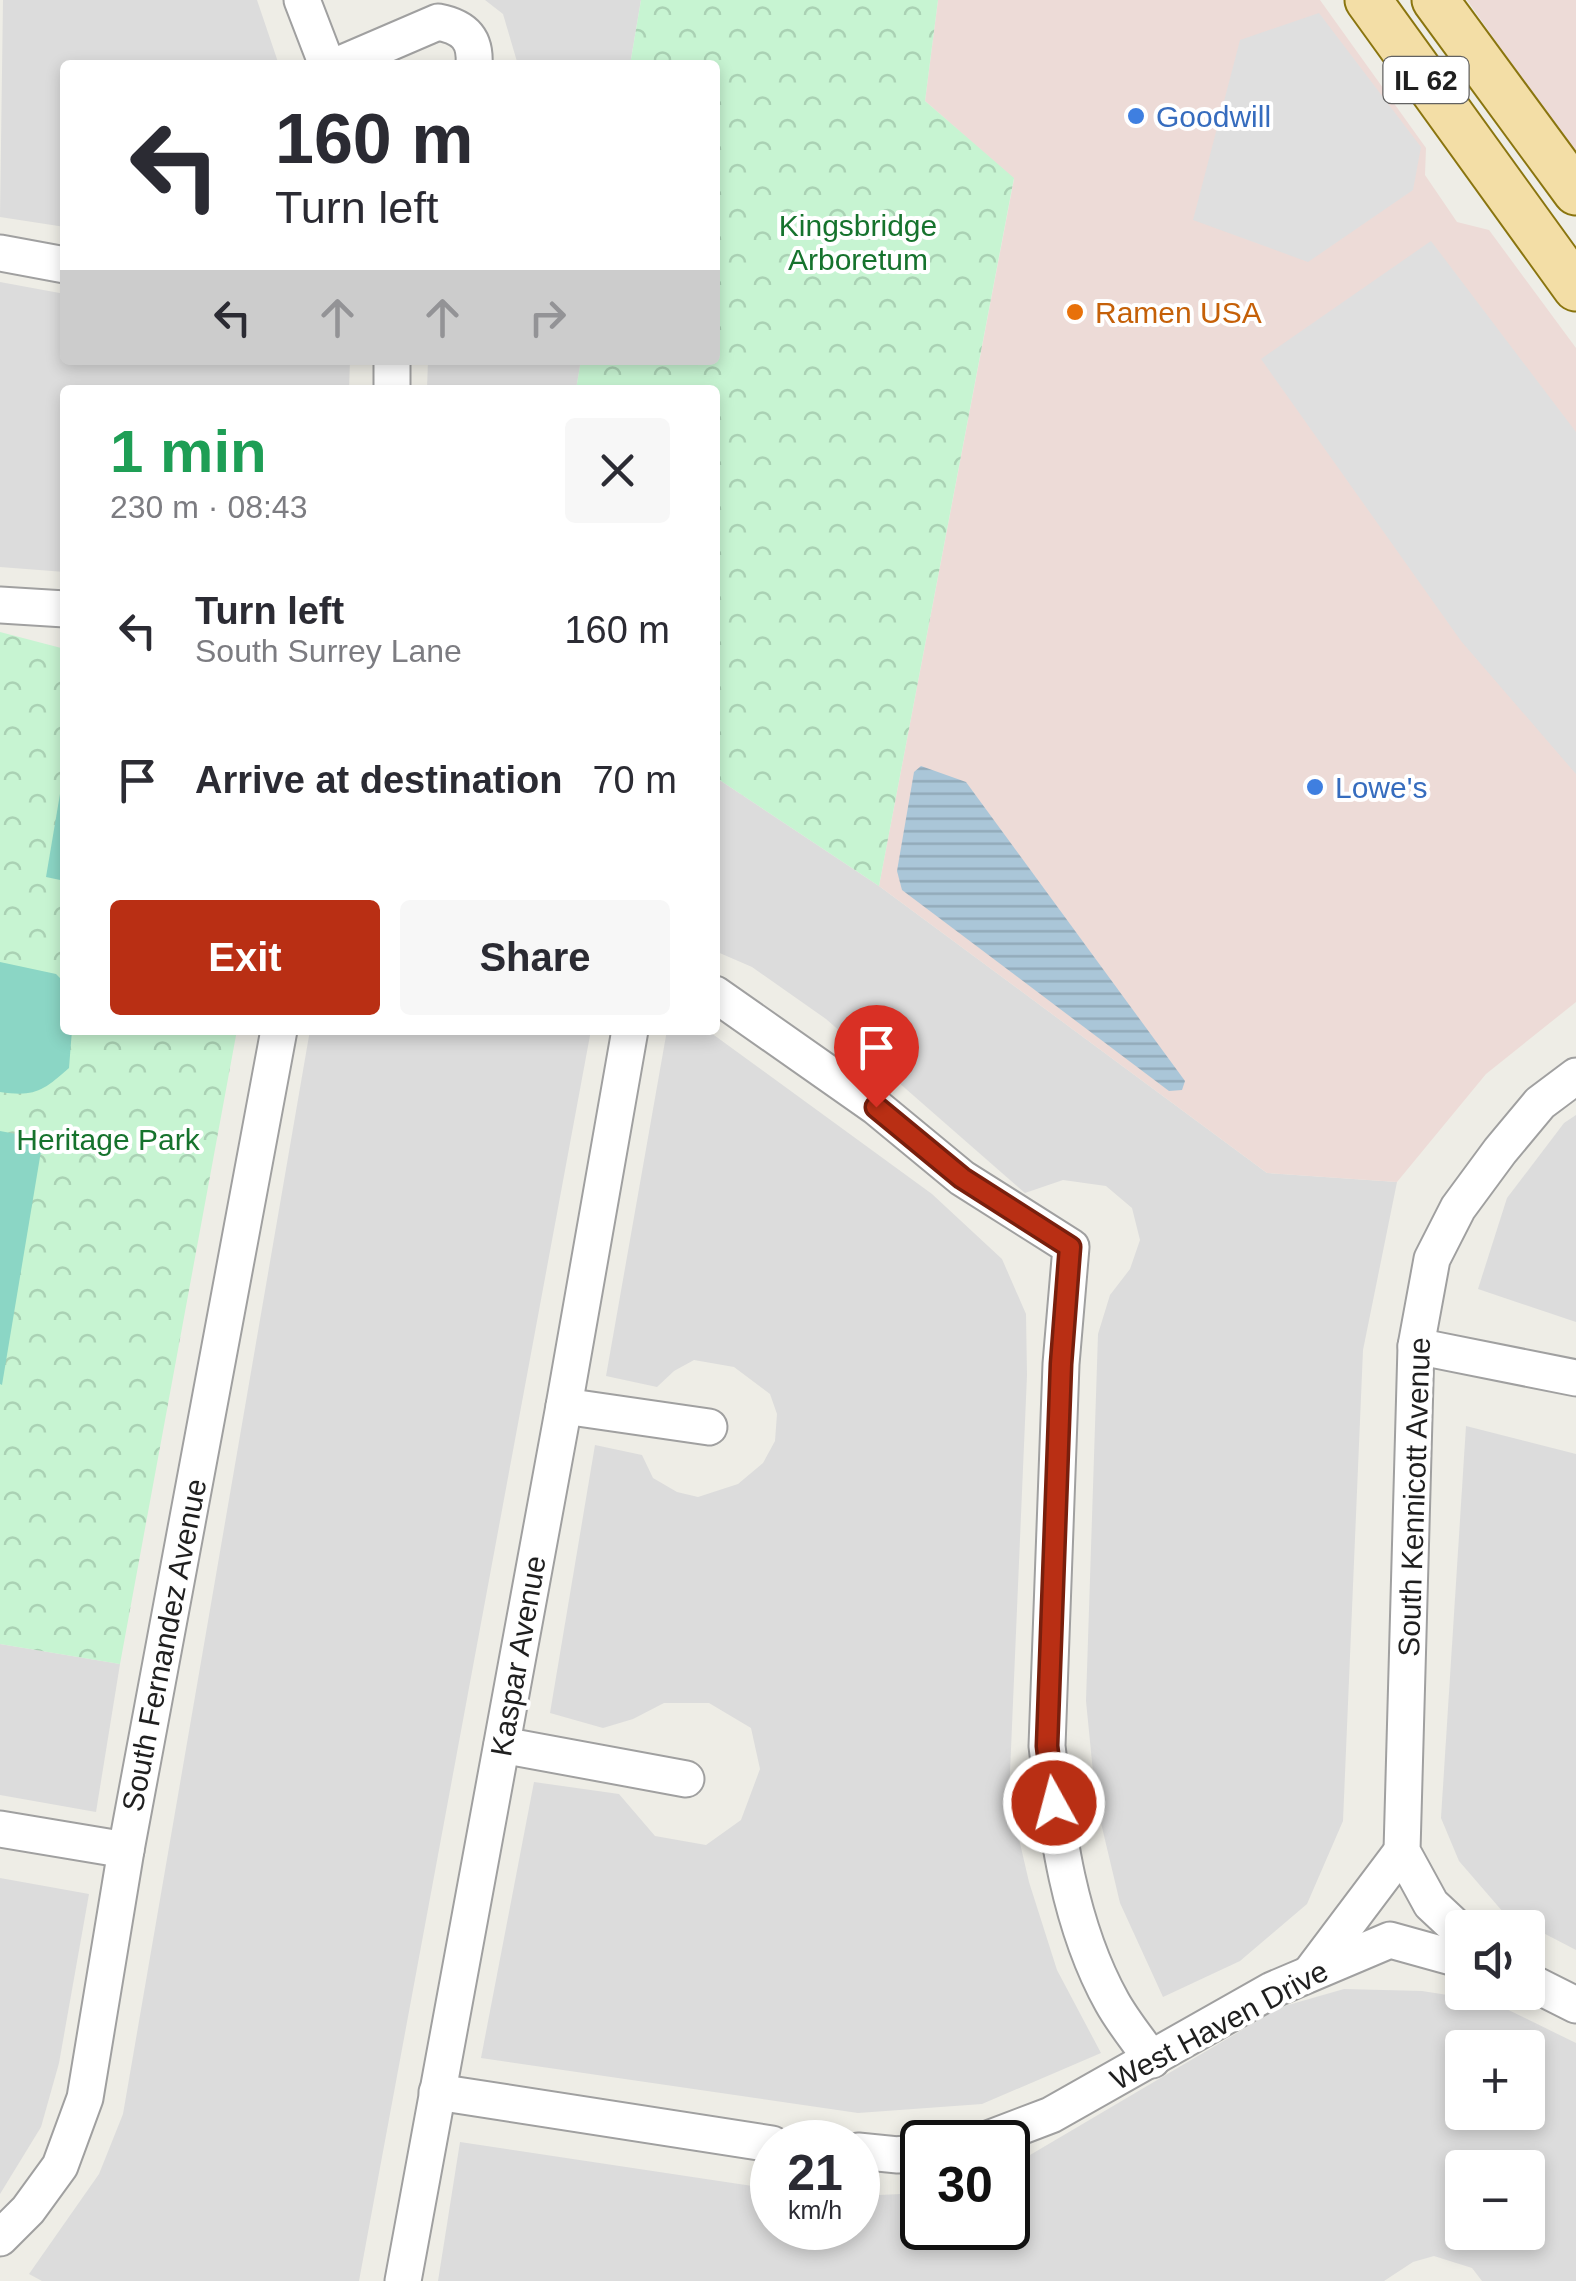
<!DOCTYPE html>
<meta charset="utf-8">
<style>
:root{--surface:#fff;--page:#f7f7f7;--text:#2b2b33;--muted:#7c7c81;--accent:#b92f14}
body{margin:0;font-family:Arial,sans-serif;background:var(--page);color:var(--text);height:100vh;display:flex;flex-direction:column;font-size:38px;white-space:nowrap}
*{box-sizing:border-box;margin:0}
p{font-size:32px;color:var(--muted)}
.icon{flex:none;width:55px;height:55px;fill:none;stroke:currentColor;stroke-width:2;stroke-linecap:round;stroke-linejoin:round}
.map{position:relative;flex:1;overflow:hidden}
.details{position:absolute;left:60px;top:385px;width:660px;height:650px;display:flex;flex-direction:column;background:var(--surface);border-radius:10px;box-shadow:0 5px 15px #0003}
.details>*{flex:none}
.top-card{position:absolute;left:60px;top:60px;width:660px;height:305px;border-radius:10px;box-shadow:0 5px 15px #0003;background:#fff;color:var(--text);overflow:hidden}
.fabs{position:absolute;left:1445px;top:1910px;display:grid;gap:20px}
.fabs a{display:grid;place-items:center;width:100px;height:100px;border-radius:10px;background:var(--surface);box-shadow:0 5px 15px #0003;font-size:50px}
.speed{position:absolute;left:750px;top:2120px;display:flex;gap:20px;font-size:50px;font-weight:700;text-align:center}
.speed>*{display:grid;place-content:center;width:130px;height:130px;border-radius:50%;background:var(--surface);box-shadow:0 5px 15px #0003;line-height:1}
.speed small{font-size:25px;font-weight:400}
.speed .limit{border:5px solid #111;border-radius:15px;background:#fff;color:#111}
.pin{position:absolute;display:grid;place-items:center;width:85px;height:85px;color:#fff;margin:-102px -42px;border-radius:50% 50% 50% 0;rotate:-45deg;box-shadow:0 0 10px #0007}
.pin .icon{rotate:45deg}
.me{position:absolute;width:110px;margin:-55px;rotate:353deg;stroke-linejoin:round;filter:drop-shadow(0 0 8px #0008)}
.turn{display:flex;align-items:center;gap:35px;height:210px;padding:0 50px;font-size:45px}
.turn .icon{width:130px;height:130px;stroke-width:2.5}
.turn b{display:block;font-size:70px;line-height:85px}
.lanes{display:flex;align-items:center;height:95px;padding:0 50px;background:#0003;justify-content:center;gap:50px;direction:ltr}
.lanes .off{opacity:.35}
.round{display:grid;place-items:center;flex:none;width:105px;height:105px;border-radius:10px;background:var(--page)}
.summary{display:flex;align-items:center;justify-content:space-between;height:170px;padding:0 50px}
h1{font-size:60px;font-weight:800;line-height:75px;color:#1e9e55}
.action{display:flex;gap:20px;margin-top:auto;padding:20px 50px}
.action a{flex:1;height:115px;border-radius:10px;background:var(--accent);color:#fff;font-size:40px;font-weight:800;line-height:115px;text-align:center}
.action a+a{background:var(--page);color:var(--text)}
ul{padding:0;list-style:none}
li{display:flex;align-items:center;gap:30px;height:150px;padding:0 50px}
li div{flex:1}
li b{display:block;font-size:38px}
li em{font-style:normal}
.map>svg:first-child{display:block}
.residential{fill:#dcdcdc;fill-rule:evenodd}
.commercial{fill:#eddbd7}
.park{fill:url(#park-crowns)}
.pitch{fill:#8bd6c5}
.parking{fill:#dfdfdf}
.water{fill:url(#water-rules)}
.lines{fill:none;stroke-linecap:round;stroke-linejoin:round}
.minor-casing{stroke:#a0a0a0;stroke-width:39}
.major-casing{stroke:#8a750f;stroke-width:49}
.minor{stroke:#fff;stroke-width:35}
.major{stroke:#f3dea6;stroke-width:45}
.route-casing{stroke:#781f0d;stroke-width:25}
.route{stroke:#b92f14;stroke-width:18}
.shop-dot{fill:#3f7fe0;stroke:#fff;stroke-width:4}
.food-dot{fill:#e8710a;stroke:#fff;stroke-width:4}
.labels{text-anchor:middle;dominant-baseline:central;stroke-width:8;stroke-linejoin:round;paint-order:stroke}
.shield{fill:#fff;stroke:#626262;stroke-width:2.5}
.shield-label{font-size:28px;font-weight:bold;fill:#1f1f1f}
.shop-label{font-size:30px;fill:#366cbe;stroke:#fff;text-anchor:start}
.park-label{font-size:30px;fill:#16732d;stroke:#fff}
.food-label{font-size:30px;fill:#c56008;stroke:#fff;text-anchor:start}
.street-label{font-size:30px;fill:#1f1f1f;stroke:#fff}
</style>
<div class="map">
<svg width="1576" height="2281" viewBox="0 0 1576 2281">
<defs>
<pattern id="park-crowns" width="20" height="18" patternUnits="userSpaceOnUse" patternTransform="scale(2.5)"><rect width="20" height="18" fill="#c7f4d2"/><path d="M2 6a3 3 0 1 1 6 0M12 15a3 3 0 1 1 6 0" fill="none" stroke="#aad1b4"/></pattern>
<pattern id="water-rules" width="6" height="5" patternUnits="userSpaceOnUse" patternTransform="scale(2.5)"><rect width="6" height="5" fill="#aac6d8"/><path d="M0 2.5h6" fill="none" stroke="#92aab9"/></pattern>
</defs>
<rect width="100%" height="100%" fill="#eeede6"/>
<!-- residential -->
<g class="residential">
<path d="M 3,0 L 257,0 L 279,65 L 65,65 L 65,227 L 0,217 Z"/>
<path d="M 485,0 L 641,0 L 630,65 L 518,65 L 503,14 Z"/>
<path d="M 0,282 L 65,294 L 65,360 L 350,360 L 349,390 L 65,390 L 65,572 L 0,567 Z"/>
<path d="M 428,360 L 581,360 L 576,390 L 427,390 Z"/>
<path d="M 715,777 L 879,886 L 1267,1173 L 1397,1182 L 1363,1350 L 1343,1821 L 1307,1904 L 1240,1961 L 1163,1997 L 1120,1903 L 1096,1802 L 1086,1701 L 1098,1334 L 1110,1295 L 1130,1269 L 1140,1240 L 1132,1208 L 1106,1186 L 1063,1180 L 1025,1193 L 826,1019 L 752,967 L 715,951 Z"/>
<path d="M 310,1030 L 591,1030 L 359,2281 L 42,2281 L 29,2274 L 99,2174 L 123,2114 Z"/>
<path d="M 667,1030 L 707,1030 L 932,1194 L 1002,1259 L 1026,1314 L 1027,1375 L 1009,1796 L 1029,1882 L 1057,1970 L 1101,2053 L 982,2104 L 858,2113 L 481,2058 L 534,1782 L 619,1794 L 655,1836 L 706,1845 L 741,1820 L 760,1769 L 751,1728 L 709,1703 L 664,1703 L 633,1719 L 603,1728 L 550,1713 L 595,1445 L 642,1455 L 653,1478 L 677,1492 L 698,1497 L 738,1484 L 763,1463 L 775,1441 L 777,1414 L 770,1394 L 734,1367 L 694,1360 L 674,1371 L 657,1387 L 606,1376 Z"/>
<path d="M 1576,1115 L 1576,1322 L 1478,1289 L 1507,1198 L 1564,1123 Z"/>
<path d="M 1466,1426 L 1576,1454 L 1576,1950 L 1503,1912 L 1459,1861 L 1441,1818 Z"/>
<path d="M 0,1644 L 120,1664 L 96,1812 L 0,1795 Z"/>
<path d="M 0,1878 L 89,1894 L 59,2063 L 41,2127 L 0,2194 Z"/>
<path d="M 1344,1989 L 1422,1991 L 1492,2002 L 1576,2043 L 1576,2281 L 1482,2281 L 1472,2268 L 1434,2256 L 1413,2262 L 1384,2281 L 438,2281 L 460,2142 L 772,2189 L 772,2228 L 858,2228 L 858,2196 L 922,2193 L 922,2228 L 1008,2228 L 1008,2168 L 1281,2007 ZM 1462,2048 L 1528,2048 L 1528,2112 L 1462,2112 ZM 1462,2168 L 1528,2168 L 1528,2232 L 1462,2232 Z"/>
</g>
<!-- commercial -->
<g class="commercial">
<path d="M 938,0 L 1320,0 L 1426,148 L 1425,175 L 1457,222 L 1489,230 L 1576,348 L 1576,1002 L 1486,1074 L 1397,1182 L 1267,1173 L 879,886 L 1014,179 L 925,101 Z"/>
<path d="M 1467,0 L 1576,0 L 1576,156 Z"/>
</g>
<!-- park -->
<g class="park">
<path d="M 641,0 L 938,0 L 925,101 L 1014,178 L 879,886 L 715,777 L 715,390 L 576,390 L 581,360 L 715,360 L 715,65 L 630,65 Z"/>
<path d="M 0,632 L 65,649 L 65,1030 L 237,1030 L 120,1664 L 0,1644 Z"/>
</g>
<!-- pitch -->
<g class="pitch">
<path d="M 60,794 L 65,794 L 65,881 L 46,877 Z"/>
<path d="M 0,962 L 56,974 L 65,983 L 65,1030 L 72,1030 L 69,1068 C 43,1091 35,1097 0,1092 Z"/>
<path d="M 0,1131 L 43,1139 L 2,1385 L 0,1384 Z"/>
</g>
<!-- parking -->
<g class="parking">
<path d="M 1319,13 L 1421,147 L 1413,190 L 1308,262 L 1193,220 L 1240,40 Z"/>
<path d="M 1431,241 L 1576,432 L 1576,774 L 1461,641 L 1261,359 Z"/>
</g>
<!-- water -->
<path class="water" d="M 921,766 L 966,782 L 1185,1081 L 1182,1090 L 1169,1091 L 902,890 L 897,871 L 914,772 Z"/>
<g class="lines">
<!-- minor casing -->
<g class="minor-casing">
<g id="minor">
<path d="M 302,0 L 327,65"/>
<path d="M 338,65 L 438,22 C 464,27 476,38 474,65"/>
<path d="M 0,253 L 65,265"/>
<path d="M 392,390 L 392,360"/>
<path d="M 0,605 L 65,609"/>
<path d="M 715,994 L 876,1107 L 962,1178 L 1071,1247 L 1061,1364 L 1047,1746 C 1057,1832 1069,1925 1112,2002 C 1123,2022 1139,2041 1152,2060"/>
<path d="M 1416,1346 L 1576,1378"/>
<path d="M 564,1406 L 709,1427"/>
<path d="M 502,1745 L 686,1779"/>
<path d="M 0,1829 L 126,1850"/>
<path d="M 1462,1933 L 1431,1904 L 1402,1851 L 1416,1346 L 1432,1259 L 1458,1208 L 1500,1151 L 1540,1103 L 1576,1076"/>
<path d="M 1311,1972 L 1402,1851"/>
<path d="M 1528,1981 L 1576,2005"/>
<path d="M 437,2092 L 772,2144"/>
<path d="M 980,2142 L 1051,2115 L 1272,1990 L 1390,1940 L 1462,1960"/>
<path d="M 858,2151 L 898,2155 L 922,2151"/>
<path d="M 0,2238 L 28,2210 L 60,2166 L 85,2098 L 126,1850 L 279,1030"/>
<path d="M 403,2281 L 564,1406 L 630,1030"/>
</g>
</g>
<!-- major casing -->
<g class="major-casing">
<g id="major">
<path d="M 1368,0 L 1576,288"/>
<path d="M 1435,0 L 1576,192"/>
</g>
</g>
<!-- minor -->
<use href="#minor" class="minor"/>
<!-- major -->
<use href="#major" class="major"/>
</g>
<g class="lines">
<!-- route casing -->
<g class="route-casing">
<path id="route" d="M 876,1107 L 962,1178 L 1070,1247 L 1061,1364 L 1047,1746 L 1054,1803"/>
</g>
<!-- route -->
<use href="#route" class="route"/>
</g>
<!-- markers -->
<g class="shop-dot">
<circle cx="1136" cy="116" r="10"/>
<circle cx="1315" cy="787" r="10"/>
</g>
<circle class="food-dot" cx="1075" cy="312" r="10"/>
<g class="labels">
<!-- shield labels -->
<rect class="shield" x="1383.5" y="57" width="85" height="46" rx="8"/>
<g class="shield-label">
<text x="1426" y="80">IL 62</text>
</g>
<!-- shop labels -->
<g class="shop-label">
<text x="1156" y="116">Goodwill</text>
<text x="1335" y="787">Lowe's</text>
</g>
<!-- park labels -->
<g class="park-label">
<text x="858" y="225">Kingsbridge<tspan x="858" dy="34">Arboretum</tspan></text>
<text x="108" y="1139">Heritage Park</text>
</g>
<!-- food labels -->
<g class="food-label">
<text x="1095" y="312">Ramen USA</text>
</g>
<!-- street labels -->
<g class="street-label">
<text transform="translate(1414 1497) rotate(-88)">South Kennicott Avenue</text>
<text transform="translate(164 1645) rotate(-79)">South Fernandez Avenue</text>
<text transform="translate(518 1656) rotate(-80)">Kaspar Avenue</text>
<text transform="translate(1219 2025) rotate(-28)">West Haven Drive</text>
</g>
</g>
</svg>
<div class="fabs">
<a><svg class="icon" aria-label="sound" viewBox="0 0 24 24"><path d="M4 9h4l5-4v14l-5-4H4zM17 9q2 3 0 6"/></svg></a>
<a>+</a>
<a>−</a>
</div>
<div class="speed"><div>21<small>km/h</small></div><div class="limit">30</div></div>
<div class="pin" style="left:876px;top:1107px;background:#d93025"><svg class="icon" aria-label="arrive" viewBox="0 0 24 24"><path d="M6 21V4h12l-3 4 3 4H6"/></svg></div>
<svg class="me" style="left:1054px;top:1803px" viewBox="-20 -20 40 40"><circle r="17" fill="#b92f14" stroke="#fff" stroke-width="3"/><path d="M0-11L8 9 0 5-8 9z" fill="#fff"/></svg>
<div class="top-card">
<div class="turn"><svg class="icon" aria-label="left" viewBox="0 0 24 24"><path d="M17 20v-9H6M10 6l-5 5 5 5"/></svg><div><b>160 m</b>Turn left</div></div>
<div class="lanes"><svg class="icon" aria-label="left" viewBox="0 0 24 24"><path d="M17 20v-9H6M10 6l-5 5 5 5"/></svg><svg class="icon off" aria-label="ahead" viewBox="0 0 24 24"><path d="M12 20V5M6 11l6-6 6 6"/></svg><svg class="icon off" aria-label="ahead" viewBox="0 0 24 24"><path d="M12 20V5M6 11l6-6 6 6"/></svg><svg class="icon off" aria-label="right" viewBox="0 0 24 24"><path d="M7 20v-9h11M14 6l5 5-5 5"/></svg></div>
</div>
<section class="details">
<div class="summary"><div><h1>1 min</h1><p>230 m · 08:43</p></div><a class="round"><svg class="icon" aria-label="close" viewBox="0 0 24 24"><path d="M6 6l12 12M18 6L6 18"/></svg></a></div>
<ul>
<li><svg class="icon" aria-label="left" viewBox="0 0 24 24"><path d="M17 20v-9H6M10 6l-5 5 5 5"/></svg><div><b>Turn left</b><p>South Surrey Lane</p></div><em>160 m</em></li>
<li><svg class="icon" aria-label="arrive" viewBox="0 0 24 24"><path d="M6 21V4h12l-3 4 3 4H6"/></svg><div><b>Arrive at destination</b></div><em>70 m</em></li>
</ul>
<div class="action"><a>Exit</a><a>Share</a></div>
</section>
</div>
